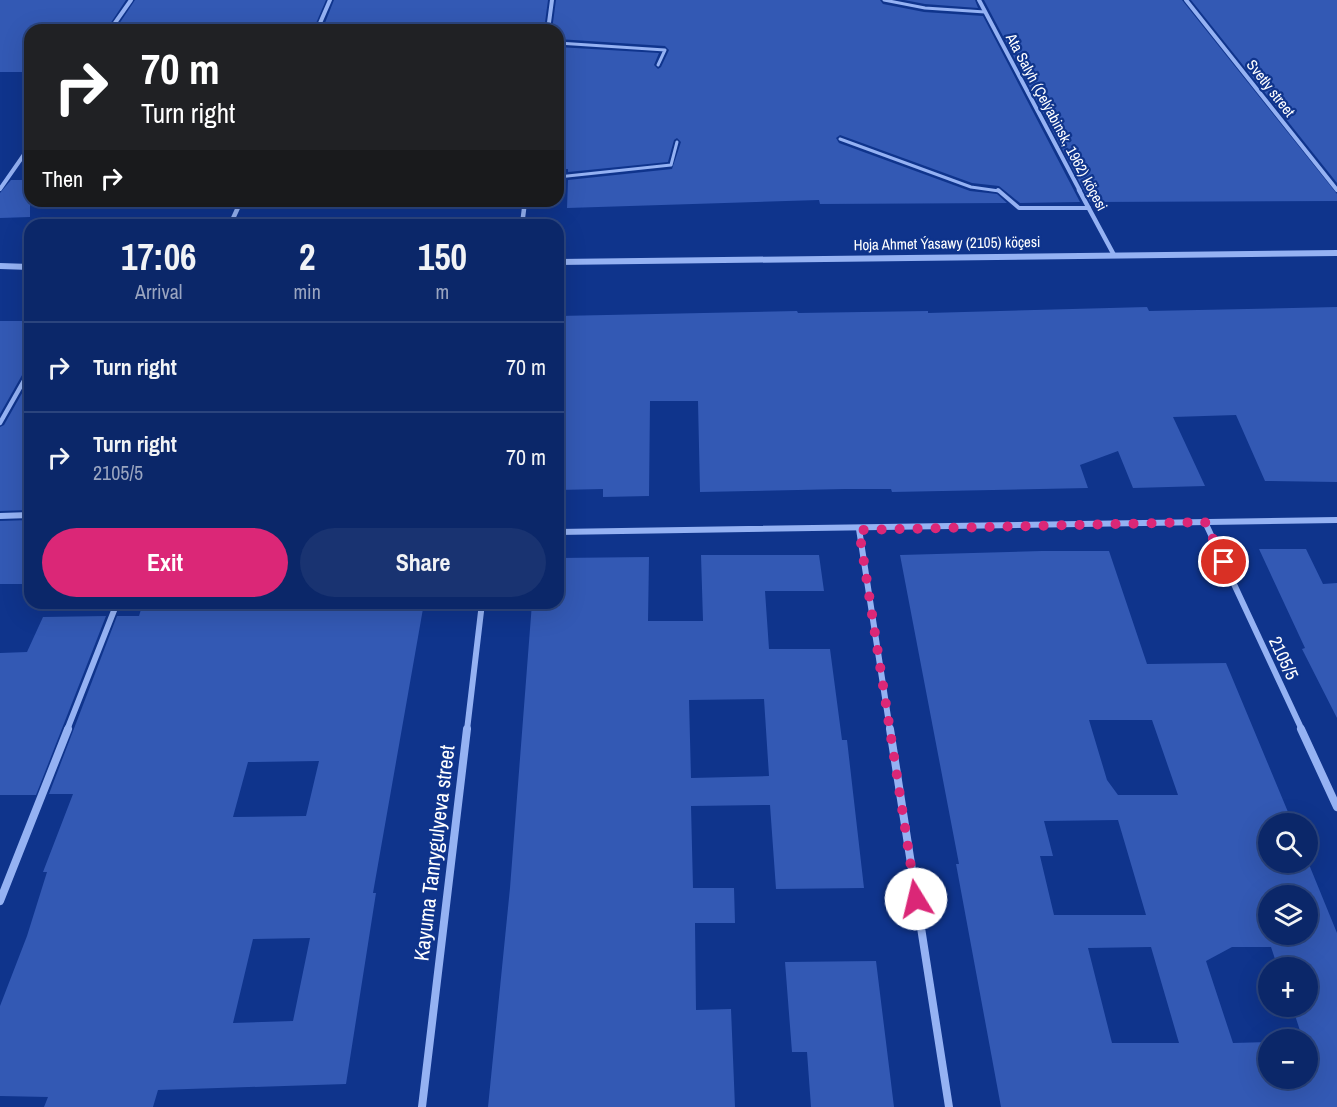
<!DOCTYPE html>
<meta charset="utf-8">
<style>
:root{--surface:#0b2769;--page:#193371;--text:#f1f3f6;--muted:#9aa5c0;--line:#2b447d;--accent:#db2777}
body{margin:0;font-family:"Archivo Narrow",sans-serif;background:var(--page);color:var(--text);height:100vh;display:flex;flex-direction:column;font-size:22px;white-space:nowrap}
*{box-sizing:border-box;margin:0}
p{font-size:20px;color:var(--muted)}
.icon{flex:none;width:33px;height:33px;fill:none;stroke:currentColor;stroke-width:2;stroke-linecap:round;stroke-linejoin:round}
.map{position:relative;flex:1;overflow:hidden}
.details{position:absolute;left:24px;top:219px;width:540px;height:390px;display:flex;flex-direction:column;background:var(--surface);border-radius:18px;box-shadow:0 6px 24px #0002,0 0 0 2px var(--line)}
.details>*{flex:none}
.guide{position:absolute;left:24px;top:24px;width:540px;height:183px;border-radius:18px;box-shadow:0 6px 24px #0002,0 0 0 2px var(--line);background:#202124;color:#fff;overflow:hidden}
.controls{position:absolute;left:1258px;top:813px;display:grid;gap:12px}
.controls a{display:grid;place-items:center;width:60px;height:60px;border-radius:50%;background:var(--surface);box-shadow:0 6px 24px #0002,0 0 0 2px var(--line);font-size:30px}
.pin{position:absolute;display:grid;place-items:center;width:51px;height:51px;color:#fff;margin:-26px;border:3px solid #fff;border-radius:50%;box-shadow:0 2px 6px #0007}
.me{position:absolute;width:66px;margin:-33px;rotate:351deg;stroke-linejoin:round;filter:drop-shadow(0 0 4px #0008)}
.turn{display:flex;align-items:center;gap:21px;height:126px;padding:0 18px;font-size:27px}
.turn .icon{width:78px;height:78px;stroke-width:2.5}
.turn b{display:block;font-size:42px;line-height:51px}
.then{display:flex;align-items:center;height:57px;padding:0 18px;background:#0003;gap:12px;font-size:22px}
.eta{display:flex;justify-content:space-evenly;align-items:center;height:102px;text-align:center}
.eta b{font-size:36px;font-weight:800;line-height:42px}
.button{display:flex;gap:12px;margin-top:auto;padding:12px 18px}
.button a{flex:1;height:69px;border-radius:36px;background:var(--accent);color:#fff;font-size:24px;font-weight:800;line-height:69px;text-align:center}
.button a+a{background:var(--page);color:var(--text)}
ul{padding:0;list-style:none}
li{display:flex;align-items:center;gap:18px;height:90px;padding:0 18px;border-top:2px solid var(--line)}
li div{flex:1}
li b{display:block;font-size:22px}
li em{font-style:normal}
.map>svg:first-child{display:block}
.building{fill:#3359b4;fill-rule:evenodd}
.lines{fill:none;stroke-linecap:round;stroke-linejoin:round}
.service-far1{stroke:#95b2f3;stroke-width:3}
.service{stroke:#95b2f3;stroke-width:4}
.minor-far3{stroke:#95b2f3;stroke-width:4}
.minor-far2{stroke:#95b2f3;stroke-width:4.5}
.minor-far1{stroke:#95b2f3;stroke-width:6}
.minor{stroke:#95b2f3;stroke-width:8}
.tertiary{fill:#95b2f3;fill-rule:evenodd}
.route{stroke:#db2777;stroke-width:10;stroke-dasharray:0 18}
.labels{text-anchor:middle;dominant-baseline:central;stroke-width:4.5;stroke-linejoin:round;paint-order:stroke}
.far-street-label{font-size:15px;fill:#fff;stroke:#0f348c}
.street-label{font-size:18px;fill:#fff;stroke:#0f348c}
.near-street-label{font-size:21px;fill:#fff;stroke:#0f348c}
</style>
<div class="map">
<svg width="1337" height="1107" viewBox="0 0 1337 1107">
<rect width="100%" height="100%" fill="#0f348c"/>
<!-- building -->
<g class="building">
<path d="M 0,0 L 126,0 L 106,30 L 30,30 L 30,72 L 0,72 Z"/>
<path d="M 135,0 L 326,0 L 314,28 L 115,30 Z"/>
<path d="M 334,0 L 548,0 L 544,30 L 344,30 L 345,27 L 323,28 Z"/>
<path d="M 556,0 L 880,0 L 883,4 L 924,12 L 983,16 L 1080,202 L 1020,203 L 999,186 L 972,183 L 840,135 L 836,138 L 839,143 L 970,191 L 997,194 L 1007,203 L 820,204 L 819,200 L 567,208 L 568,180 L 672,169 L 681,142 L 677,138 L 674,140 L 668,162 L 568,172 L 568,169 L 558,169 L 558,47 L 659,53 L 654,65 L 658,69 L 661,67 L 669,50 L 665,46 L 558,39 L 558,30 L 552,30 Z"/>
<path d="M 904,0 L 975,0 L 978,8 L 925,4 Z"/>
<path d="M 984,0 L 1182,0 L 1337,194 L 1337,201 L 1090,202 Z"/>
<path d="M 1191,0 L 1337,0 L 1337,183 Z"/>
<path d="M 11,180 L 30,180 L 30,217 L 0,218 L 0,193 Z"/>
<path d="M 1147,307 L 1149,311 L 1337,307 L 1337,482 L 1265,481 L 1236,415 L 1173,417 L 1205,486 L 1133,488 L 1118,451 L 1080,465 L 1088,488 L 892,492 L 891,489 L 845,489 L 700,492 L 698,401 L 650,401 L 649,496 L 603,497 L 603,489 L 558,490 L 558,316 L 797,311 L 798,313 L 928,311 L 928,313 Z"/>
<path d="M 0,321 L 30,321 L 30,366 L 26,368 L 0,414 Z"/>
<path d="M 30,379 L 30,510 L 0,511 L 0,427 L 4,425 Z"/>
<path d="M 30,520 L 30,584 L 0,584 L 0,521 Z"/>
<path d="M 1259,549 L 1306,549 L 1323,584 L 1337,583 L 1337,718 L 1302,649 L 1305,648 Z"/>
<path d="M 1042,551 L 1109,551 L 1147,664 L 1226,663 L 1293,824 L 1269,824 L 1269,862 L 1308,862 L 1337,933 L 1337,1107 L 1001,1107 L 956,864 L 959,864 L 900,555 ZM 1089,720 L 1152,720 L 1178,795 L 1118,795 L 1107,780 ZM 1118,820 L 1146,915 L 1054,915 L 1040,856 L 1053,856 L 1044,821 ZM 1269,896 L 1308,896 L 1308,934 L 1269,934 ZM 1151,947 L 1179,1043 L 1112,1043 L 1088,948 ZM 1232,947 L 1271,947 L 1278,968 L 1308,968 L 1308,1006 L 1292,1006 L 1303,1040 L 1308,1040 L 1308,1078 L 1269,1078 L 1269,1042 L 1233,1043 L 1206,961 Z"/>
<path d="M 701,555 L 819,555 L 824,591 L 765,591 L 769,649 L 830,649 L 842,740 L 847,740 L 864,888 L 776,889 L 770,805 L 691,806 L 693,888 L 734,888 L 735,923 L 695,923 L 696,1010 L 731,1009 L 735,1107 L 488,1107 L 510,888 L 532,603 L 558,603 L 558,558 L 649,557 L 648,621 L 703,621 ZM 764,699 L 769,776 L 691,778 L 689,700 Z"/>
<path d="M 143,603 L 424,603 L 373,893 L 376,893 L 346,1084 L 158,1090 L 153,1107 L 44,1107 L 48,1097 L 0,1096 L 0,1006 L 27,936 L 47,872 L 43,872 L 73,794 L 49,794 L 117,616 L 139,616 ZM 319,761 L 306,816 L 233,817 L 248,762 ZM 310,938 L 293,1021 L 233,1023 L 253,939 Z"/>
<path d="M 106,616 L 36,795 L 0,795 L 0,653 L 27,652 L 43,617 Z"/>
<path d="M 876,961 L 894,1107 L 811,1107 L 807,1052 L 792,1052 L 785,962 Z"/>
</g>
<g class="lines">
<!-- service-far1 -->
<g class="service-far1">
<path d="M 884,0 L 925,8 L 985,12"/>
<path d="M 558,43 L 665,50 L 658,65"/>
<path d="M 840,139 L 971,187 L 999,191"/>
<path d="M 558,177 L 671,165 L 677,142"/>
</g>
<!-- service -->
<path class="service" d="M 998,190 L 1019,208 L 1089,208"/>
<!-- minor-far3 -->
<g class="minor-far3">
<path d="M 979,0 L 1080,191"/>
<path d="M 1186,0 L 1337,190"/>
<path d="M 110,30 L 131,0"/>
<path d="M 317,30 L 330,0"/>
<path d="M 548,30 L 552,0"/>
<path d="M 0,189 L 30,146"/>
</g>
<!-- minor-far2 -->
<g class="minor-far2">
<path d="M 1079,190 L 1114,255"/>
<path d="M 230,225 L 241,201"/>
<path d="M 522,225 L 525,201"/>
<path d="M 0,423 L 30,370"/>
</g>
<!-- minor-far1 -->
<g class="minor-far1">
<path d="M 0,516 L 30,515"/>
<path d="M 1205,522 L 1302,730"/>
<path d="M 859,529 L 890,730"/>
<path d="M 558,532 L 1337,520"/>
<path d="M 67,730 L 117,603"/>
<path d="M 467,730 L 482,603"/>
</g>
<!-- minor -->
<g class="minor">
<path d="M 890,729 L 949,1107"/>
<path d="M 1301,729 L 1337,807"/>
<path d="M 0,901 L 68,729"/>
<path d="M 422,1107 L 467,729"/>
</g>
<!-- tertiary -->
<g class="tertiary">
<path d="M 1337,250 L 1337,256 L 558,265 L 558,259 Z"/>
<path d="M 0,263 L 30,264 L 30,270 L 0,269 Z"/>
</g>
</g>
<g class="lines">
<!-- route -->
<path class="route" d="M 916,899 L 859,530 L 1205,522 L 1224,562"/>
</g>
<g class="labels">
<!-- far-street labels -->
<g class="far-street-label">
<text transform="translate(1271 88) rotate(52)">Svetly street</text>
<text transform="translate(1057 122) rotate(62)">Ata Salyh (Çelýabinsk, 1962) köçesi</text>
<text transform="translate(947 243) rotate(-1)">Hoja Ahmet Ýasawy (2105) köçesi</text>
</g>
<!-- street labels -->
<g class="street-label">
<text transform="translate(1284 658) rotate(65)">2105/5</text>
</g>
<!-- near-street labels -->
<g class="near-street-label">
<text transform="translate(434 853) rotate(-83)">Kayuma Tanrygulyeva street</text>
</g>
</g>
</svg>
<div class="controls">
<a><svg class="icon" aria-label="search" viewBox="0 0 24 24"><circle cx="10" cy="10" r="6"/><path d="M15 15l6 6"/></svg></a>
<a><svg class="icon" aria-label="layers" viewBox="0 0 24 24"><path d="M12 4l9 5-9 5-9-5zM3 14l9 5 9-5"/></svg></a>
<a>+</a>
<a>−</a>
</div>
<div class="pin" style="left:1224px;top:562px;background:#d93025"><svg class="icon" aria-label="arrive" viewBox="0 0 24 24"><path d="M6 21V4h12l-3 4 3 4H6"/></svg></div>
<svg class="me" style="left:916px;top:899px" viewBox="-20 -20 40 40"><circle r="19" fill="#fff"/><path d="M0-13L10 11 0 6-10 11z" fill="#db2777"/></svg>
<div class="guide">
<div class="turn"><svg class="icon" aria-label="right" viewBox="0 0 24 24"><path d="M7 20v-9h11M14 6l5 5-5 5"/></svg><div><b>70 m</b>Turn right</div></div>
<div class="then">Then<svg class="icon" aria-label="right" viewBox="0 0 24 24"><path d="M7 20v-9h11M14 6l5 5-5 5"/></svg></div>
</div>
<section class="details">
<div class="eta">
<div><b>17:06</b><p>Arrival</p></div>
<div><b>2</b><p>min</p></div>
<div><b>150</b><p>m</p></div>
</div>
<ul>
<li><svg class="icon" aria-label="right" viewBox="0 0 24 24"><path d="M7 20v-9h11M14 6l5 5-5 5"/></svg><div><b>Turn right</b></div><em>70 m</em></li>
<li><svg class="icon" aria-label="right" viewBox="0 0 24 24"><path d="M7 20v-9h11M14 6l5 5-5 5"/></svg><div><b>Turn right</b><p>2105/5</p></div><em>70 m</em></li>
</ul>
<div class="button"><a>Exit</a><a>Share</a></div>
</section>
</div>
